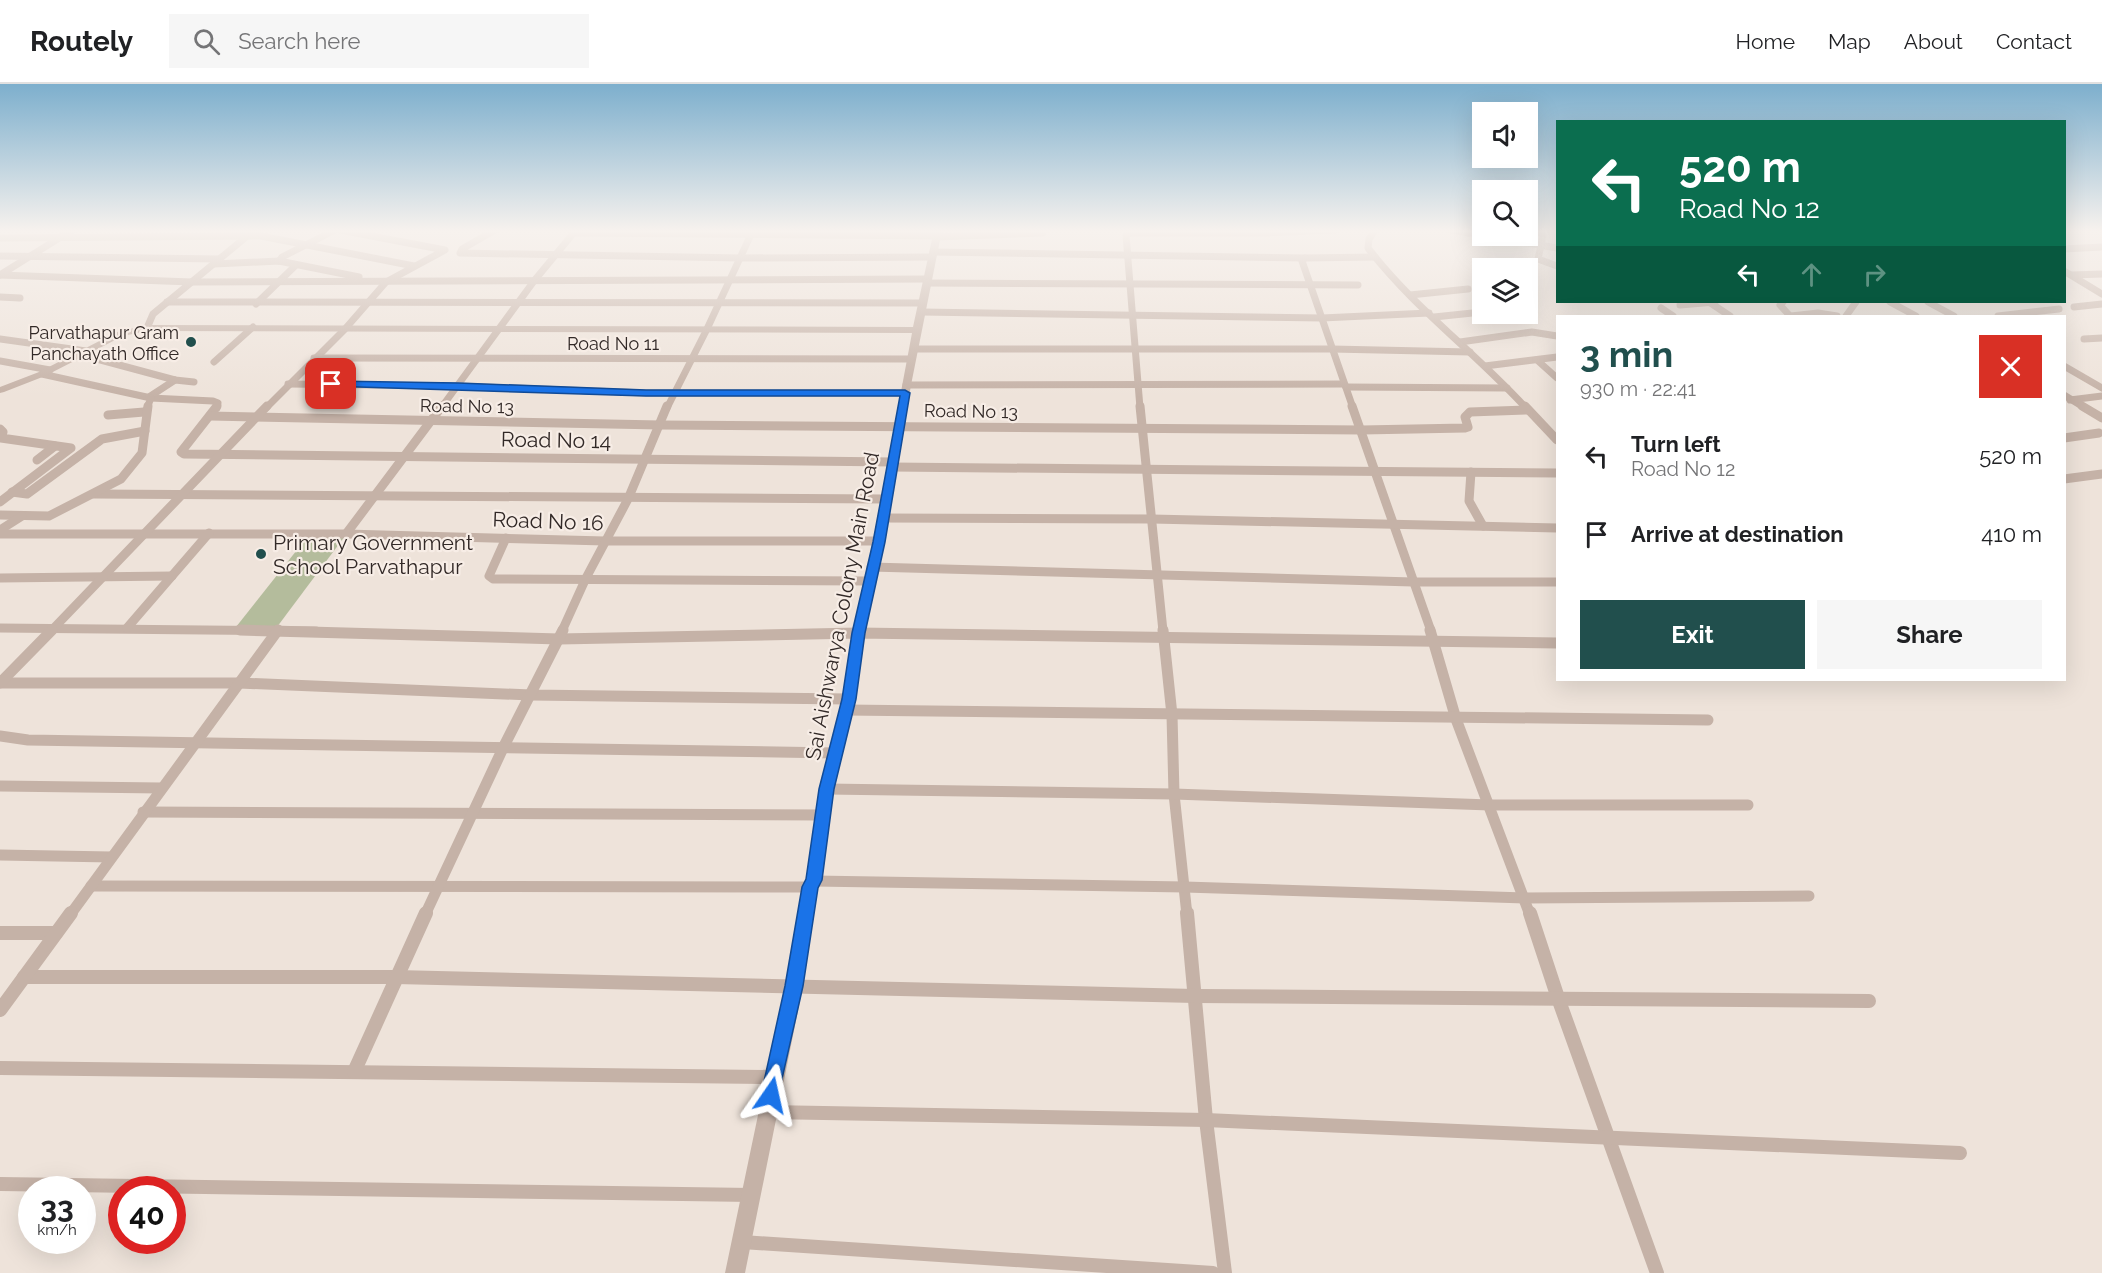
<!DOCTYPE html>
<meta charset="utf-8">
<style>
:root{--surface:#fff;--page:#f6f6f6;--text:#202124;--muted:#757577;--line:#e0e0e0;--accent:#214f4d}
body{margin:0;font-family:Raleway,sans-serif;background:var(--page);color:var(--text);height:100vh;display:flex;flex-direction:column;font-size:22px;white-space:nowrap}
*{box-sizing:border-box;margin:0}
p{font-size:20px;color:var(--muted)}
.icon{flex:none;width:33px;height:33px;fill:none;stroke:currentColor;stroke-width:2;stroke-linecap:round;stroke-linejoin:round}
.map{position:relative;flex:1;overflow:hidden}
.panel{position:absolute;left:1556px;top:231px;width:510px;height:366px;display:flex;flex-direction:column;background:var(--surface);border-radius:0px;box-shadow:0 6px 24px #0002}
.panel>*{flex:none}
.hud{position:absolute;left:1556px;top:36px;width:510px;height:183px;border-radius:0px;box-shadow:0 6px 24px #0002;background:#0b6e4f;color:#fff;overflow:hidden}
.controls{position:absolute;left:1472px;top:18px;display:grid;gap:12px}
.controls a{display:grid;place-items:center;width:66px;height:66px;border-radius:0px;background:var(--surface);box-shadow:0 6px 24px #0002;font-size:30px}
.speed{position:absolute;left:18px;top:1092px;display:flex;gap:12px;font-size:30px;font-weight:700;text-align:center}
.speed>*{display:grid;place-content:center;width:78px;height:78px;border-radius:50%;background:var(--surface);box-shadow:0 6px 24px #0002;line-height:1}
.speed small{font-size:15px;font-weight:400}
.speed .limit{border:9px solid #d22;background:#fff;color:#111}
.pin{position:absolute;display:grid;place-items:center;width:51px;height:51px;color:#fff;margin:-26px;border-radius:12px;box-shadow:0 3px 9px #0006}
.me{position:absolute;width:66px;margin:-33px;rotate:11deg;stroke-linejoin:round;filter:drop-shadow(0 0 4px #0008)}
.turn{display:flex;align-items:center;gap:21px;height:126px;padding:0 24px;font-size:27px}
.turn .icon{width:78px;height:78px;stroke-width:2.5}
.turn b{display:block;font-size:42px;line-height:51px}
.lanes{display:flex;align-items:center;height:57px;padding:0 24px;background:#0003;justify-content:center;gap:30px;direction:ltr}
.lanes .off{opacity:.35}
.round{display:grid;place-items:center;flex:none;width:63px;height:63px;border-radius:0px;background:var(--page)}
.headline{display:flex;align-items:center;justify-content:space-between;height:102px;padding:0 24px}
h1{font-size:36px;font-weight:700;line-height:45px;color:var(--accent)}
.button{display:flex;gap:12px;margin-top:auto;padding:12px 24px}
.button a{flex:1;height:69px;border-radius:0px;background:var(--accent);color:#fff;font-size:24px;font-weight:700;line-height:69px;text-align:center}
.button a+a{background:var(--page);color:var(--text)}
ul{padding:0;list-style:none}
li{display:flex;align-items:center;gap:18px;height:78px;padding:0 24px}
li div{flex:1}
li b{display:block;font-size:22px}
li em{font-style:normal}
header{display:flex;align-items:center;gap:36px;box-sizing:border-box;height:84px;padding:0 30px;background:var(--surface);border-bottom:2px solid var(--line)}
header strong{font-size:28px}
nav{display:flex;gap:33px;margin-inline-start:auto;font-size:21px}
.search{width:420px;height:54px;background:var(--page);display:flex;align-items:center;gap:15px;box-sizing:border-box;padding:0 21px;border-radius:0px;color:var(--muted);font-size:22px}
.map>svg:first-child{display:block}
.green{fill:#b4bc9c}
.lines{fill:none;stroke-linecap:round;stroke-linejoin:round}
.minor-far3{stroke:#c5b2a7;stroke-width:7}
.minor-far2{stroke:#c5b2a7;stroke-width:9}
.minor-far1{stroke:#c5b2a7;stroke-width:11}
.minor{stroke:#c5b2a7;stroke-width:14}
.tertiary{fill:#c5b2a7;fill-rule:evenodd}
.route{fill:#1a73e8;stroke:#114b97;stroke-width:1.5}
.poi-dot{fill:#214f4d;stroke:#f7ede6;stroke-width:2}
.labels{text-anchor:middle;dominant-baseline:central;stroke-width:4.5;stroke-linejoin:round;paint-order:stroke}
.far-poi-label{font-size:18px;fill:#322927;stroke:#f7ede6;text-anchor:end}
.far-street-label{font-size:18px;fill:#322927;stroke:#f7ede6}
.street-label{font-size:21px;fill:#322927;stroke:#f7ede6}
.poi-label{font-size:21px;fill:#322927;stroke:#f7ede6;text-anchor:start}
</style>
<header>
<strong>Routely</strong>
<div class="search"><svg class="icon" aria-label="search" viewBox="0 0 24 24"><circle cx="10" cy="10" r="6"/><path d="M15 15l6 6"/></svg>Search here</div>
<nav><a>Home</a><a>Map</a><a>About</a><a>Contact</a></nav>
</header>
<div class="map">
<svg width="2102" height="1189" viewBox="0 0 2102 1189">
<rect width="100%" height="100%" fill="#eee3da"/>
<!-- green -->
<path class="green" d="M 308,452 L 345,452 L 277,543 L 236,543 Z"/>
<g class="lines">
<!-- minor-far3 -->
<g class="minor-far3">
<path d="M 495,146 L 462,165 L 460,169 L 740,174 L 932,173"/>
<path d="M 1375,146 L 1369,155 L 1368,164 C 1414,224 1475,268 1526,324"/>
<path d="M 1451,146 L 1557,164"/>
<path d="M 1538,146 L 1543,152 L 1538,175 L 1557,182"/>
<path d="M 574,149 L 937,152"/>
<path d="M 936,153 L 1043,149"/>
<path d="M 0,154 L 261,152 L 414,182"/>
<path d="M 2064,165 L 2102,163"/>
<path d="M 933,168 L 1305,174"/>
<path d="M 0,172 L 219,175"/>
<path d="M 279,177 L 282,173 L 335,146"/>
<path d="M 214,180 L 279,177 L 359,193"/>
<path d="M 2064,187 L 2102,210"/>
<path d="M 0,191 L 192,198 L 928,195"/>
<path d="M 0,191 L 72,146"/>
<path d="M 2072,191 L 2102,190"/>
<path d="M 927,199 L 1358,201"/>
<path d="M 1410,211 L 1468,205"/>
<path d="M 0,213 L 20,214"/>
<path d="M 167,218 L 923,219"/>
<path d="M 1709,218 L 1730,232"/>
<path d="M 1783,218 L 1780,221 L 1790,232"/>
<path d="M 1890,218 L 1916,232"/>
<path d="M 1928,218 L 1954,232"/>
<path d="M 256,220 L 296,181"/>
<path d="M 1680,221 L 1715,218"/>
<path d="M 2074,223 L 2102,220"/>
<path d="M 1661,224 L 1673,232"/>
<path d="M 922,228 L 1322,234 L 1429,229"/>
<path d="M 1791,232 L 1818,229 L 1837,232"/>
<path d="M 1846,232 L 1856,218"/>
<path d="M 1998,232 L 2059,225"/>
<path d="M 1434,233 L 1482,228"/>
<path d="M 147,244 L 153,230 L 246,153"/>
<path d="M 0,255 L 86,267"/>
<path d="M 2084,255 L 2102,254"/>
<path d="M 1460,258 L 1532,248 L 1557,252"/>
<path d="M 914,265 L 1332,265 L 1470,268"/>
<path d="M 82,271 L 175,296 L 194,298"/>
<path d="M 314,274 L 911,275"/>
<path d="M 1537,276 L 1557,294"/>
<path d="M 0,277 L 50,286"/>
<path d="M 214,278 L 253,243"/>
<path d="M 1485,282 L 1557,273"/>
<path d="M 2064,282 L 2102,304"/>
<path d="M 42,290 L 151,314 L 213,317 L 218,319 L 217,324"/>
<path d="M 288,300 L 458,302 L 646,309 L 905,309"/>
<path d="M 906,301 L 1344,300"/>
<path d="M 1346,303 L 1507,304"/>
<path d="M 2064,311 L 2085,324"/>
<path d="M 149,313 L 175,296"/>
<path d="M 2070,316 L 2102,312"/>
<path d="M 147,324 L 151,314"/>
<path d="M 266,324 L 345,245 L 386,198 L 445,166 L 340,146"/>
<path d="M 441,324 L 534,197 L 576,146"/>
<path d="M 667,324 L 707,245 L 753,146"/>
<path d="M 1140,324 L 1126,151 L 1131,149 L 1266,149 L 1335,146"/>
<path d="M 1353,324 L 1302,177 L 1305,174 L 1375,173"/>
</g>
<!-- minor-far2 -->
<g class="minor-far2">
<path d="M 217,322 L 181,368 L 184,370 L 893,378"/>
<path d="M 1140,322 L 1163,547"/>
<path d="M 1352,322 L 1431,547"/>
<path d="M 1525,322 L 1557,356"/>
<path d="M 2082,322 L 2102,334"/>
<path d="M 108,331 L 144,328"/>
<path d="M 210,332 L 660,341 L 1362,346 L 1465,344 L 1468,343 L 1465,333 L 1470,328 L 1527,326"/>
<path d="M 0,345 L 3,348 L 1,354 L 71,364 L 0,418"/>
<path d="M 2064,354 L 2099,349"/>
<path d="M 37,376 L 55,362"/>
<path d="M 892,383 L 1557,389"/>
<path d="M 1471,388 L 1469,417 L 1483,442"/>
<path d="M 2064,395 L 2102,390"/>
<path d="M 12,408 L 27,410 L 102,355 L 145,347"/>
<path d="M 94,410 L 885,415"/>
<path d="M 0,431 L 49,432 L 121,395 L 142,369 L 148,322"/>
<path d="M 883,434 L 1152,435 L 1557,444"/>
<path d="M 0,446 L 22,432"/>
<path d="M 0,450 L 346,450 L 605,457 L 879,457"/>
<path d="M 346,450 L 442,322"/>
<path d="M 506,454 L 489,492 L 493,495 L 869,497"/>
<path d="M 871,483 L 1413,498 L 1557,498"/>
<path d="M 0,494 L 172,492"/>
<path d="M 0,544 L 316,547"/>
<path d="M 127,544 L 209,449"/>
<path d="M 51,547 L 267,322"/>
<path d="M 562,547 L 586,494 L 628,415 L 667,322"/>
</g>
<!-- minor-far1 -->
<g class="minor-far1">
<path d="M 240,546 L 559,555 L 858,549 L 1557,559"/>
<path d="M 1163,546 L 1172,631 L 1174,710 L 1187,831"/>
<path d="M 1430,546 L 1456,635 L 1530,831"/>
<path d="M 0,599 L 239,599 L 531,611 L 849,615"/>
<path d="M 0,599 L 52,546"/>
<path d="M 846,626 L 1708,636"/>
<path d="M 0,652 L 28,656 L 836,669"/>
<path d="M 0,702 L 161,704"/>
<path d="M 827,705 L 1174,710 L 1490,721 L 1748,721"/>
<path d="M 143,728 L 824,731"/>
<path d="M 0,771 L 111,773"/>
<path d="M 814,797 L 1185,803 L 1525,814 L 1809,812"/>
<path d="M 91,802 L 810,803"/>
<path d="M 70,831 L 278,546"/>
<path d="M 425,831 L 504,662 L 563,546"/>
</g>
<!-- minor -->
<g class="minor">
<path d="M 1187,829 L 1206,1036 L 1225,1189"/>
<path d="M 1530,829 L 1558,914 L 1657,1189"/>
<path d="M 0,849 L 56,849"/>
<path d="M 24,893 L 396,893 L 1195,912 L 1869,917"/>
<path d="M 0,926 L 71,829"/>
<path d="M 0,984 L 774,993"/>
<path d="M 354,988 L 426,829"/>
<path d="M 768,1028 L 1206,1036 L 1960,1069"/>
<path d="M 0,1100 L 752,1111"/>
<path d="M 742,1158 L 1213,1189"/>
</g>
<!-- tertiary -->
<path class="tertiary" d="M 934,146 L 942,146 L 911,301 L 885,457 L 864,549 L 856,615 L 834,705 L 822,797 L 818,804 L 803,902 L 745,1189 L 725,1189 L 785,902 L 802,803 L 806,795 L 820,705 L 842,615 L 852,549 L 873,457 L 912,249 L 147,247 L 123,252 L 45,292 L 4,308 L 0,309 L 0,303 L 39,288 L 117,248 L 147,241 L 913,243 Z"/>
</g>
<!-- sky -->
<linearGradient id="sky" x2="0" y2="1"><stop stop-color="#7dafcd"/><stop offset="0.47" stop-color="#f7f2ee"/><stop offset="1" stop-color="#f7f2ee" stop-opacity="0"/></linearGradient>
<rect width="2102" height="313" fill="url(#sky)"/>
<!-- route -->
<path class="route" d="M 331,297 L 458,299 L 646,306 L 905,306 L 910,309 L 885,458 L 865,549 L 856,615 L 834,705 L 822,796 L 818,804 L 803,902 L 777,1017 L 771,1020 L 764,1017 L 761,1011 L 785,902 L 802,803 L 806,795 L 819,705 L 842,615 L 852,549 L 873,458 L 900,312 L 646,312 L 327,302 L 326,300 Z"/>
<!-- markers -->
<g class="poi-dot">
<circle cx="191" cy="258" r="6"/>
<circle cx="261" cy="470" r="6"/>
</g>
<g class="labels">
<!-- far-poi labels -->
<g class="far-poi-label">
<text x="179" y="248">Parvathapur Gram<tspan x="179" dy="21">Panchayath Office</tspan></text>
</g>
<!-- far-street labels -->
<g class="far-street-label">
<text x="613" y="259">Road No 11</text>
<text transform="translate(467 322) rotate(1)">Road No 13</text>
<text transform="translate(971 327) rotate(1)">Road No 13</text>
</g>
<!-- street labels -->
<g class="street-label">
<text transform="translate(556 356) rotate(1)">Road No 14</text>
<text transform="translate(548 437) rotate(2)">Road No 16</text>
<text transform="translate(842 522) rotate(-79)">Sai Aishwarya Colony Main Road</text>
</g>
<!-- poi labels -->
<g class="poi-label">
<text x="273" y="458">Primary Government<tspan x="273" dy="24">School Parvathapur</tspan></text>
</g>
</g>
</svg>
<div class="controls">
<a><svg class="icon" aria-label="sound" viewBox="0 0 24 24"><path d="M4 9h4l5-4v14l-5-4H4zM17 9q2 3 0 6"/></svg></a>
<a><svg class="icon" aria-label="search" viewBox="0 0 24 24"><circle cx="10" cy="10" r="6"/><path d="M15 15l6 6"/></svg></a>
<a><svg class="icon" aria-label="layers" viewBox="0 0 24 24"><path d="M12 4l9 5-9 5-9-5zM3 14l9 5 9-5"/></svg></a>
</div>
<div class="speed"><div>33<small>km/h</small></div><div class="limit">40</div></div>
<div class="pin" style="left:331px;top:300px;background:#d93025"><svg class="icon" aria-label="arrive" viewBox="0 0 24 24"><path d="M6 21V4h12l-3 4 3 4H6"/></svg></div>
<svg class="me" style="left:771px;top:1011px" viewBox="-20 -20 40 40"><path d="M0-17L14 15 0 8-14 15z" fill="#1a73e8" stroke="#fff" stroke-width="4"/></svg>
<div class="hud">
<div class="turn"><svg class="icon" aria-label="left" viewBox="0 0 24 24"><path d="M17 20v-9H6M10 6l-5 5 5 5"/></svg><div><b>520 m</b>Road No 12</div></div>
<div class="lanes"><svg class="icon" aria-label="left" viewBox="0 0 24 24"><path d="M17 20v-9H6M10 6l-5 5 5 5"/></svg><svg class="icon off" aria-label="ahead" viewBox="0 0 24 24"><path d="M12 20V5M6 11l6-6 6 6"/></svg><svg class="icon off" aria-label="right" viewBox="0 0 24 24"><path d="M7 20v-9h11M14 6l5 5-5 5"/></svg></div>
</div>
<section class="panel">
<div class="headline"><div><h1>3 min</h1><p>930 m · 22:41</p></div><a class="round" style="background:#d93025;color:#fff"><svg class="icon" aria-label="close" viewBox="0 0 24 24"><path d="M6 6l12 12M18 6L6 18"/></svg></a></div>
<ul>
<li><svg class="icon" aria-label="left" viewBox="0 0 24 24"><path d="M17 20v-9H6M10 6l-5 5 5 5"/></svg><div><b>Turn left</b><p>Road No 12</p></div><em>520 m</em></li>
<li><svg class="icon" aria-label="arrive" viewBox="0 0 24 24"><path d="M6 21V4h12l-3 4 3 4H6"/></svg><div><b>Arrive at destination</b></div><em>410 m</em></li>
</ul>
<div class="button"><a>Exit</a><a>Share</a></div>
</section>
</div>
